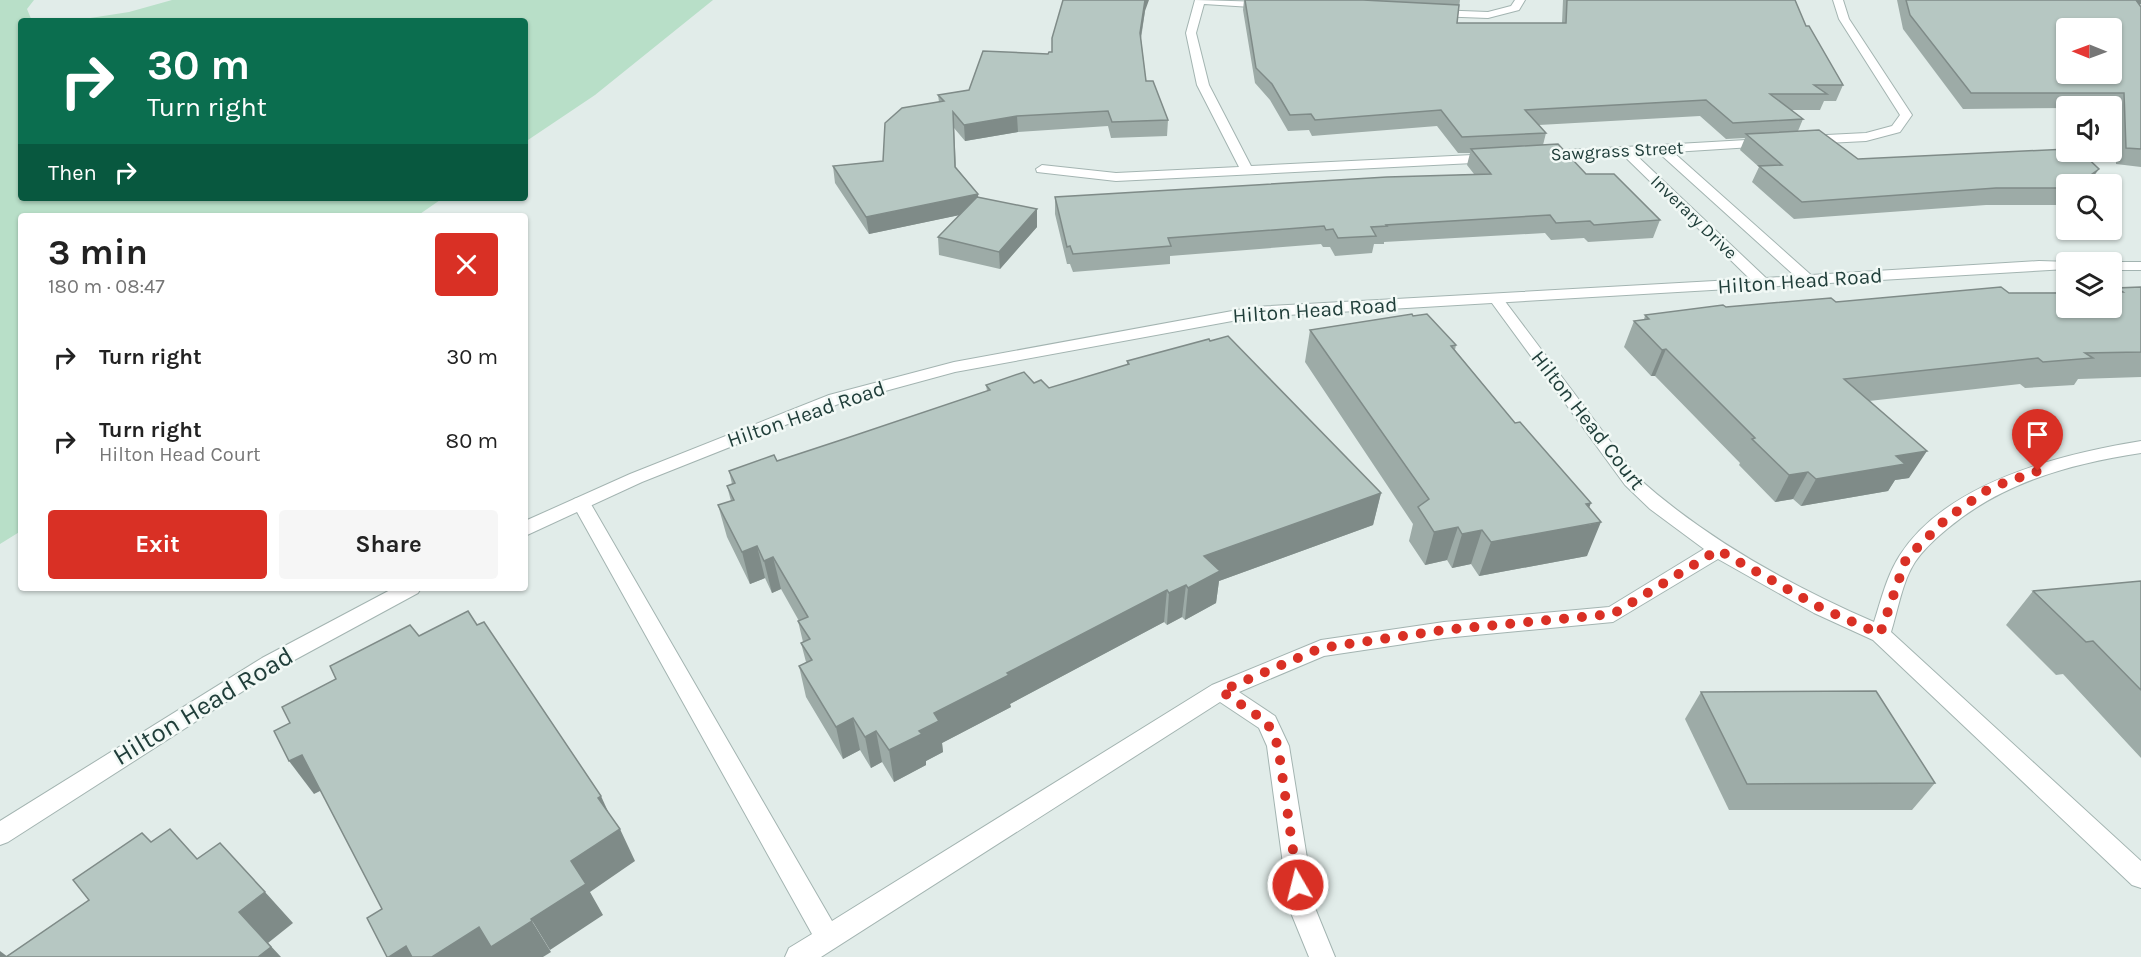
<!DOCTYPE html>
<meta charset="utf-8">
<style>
:root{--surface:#fff;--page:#f6f6f6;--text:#222;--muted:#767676;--accent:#d93025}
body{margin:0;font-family:Karla,sans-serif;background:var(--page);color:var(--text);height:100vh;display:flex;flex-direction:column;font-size:22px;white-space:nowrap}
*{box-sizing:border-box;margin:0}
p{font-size:20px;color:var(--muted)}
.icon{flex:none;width:33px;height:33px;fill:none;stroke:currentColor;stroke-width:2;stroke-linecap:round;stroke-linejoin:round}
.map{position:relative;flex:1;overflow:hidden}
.drawer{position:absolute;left:18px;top:213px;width:510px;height:378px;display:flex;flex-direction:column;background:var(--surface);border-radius:6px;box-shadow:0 2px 4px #0004}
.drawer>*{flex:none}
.hud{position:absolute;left:18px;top:18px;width:510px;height:183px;border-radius:6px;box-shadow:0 2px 4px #0004;background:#0b6e4f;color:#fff;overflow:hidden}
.needle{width:39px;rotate:271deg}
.controls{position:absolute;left:2056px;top:18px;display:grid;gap:12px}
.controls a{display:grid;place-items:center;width:66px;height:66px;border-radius:6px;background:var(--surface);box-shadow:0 2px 4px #0004;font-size:30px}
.pin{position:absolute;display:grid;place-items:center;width:51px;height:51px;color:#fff;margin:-62px -26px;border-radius:50% 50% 50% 0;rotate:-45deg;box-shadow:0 0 6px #0007}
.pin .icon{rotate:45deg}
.me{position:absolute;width:66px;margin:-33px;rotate:352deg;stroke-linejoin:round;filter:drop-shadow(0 0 4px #0008)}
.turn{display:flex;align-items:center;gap:21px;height:126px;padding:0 30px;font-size:27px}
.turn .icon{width:78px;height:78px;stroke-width:2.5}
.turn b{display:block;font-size:42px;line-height:51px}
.then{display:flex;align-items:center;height:57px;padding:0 30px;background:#0003;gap:12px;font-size:22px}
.round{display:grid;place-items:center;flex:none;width:63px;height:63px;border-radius:6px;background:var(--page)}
.head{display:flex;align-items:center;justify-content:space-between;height:102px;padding:0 30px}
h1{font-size:36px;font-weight:700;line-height:45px}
.primary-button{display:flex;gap:12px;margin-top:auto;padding:12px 30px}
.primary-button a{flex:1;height:69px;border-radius:6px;background:var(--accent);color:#fff;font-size:24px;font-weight:700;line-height:69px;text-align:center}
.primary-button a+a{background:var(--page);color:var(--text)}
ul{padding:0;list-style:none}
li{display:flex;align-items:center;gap:18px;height:84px;padding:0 30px}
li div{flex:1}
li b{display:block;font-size:22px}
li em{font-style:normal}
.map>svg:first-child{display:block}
.green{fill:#b8dfc8}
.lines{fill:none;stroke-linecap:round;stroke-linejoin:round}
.minor-casing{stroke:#a3b4b1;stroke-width:2}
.tertiary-casing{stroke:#a3b4b1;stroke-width:2}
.minor{fill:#fff;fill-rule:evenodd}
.tertiary{fill:#fff;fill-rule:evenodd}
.wall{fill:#9daba7}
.shaded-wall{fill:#7f8b88}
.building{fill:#b6c7c2;stroke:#7f8b88;stroke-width:1.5;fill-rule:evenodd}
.route{stroke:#d93025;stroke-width:10;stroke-dasharray:0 18}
.labels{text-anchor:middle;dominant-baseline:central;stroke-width:5;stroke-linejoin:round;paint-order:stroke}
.far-street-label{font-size:18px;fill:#203e3a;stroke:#f2f9f6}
.street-label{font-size:21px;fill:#203e3a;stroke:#f2f9f6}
.near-street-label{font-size:26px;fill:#203e3a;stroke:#f2f9f6}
</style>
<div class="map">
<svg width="2141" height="957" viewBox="0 0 2141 957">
<rect width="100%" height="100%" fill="#e1ece9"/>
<!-- green -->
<g class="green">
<path d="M 0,0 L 34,0 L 27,9 L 32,21 L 21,21 L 21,198 L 443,198 L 417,216 L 21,216 L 21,531 L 0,544 Z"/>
<path d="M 172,0 L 713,0 L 595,95 L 525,142 L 525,21 L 71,21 L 129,12 Z"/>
</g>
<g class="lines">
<!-- minor casing -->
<g class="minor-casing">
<g id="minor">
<path d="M 1195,0 L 1267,2 L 1272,5 L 1267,8 L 1204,4 L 1196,33 L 1209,85 L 1251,166 L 1493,154 L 1499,158 L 1493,162 L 1116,181 L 1037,172 L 1036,169 L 1042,165 L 1116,173 L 1239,167 L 1197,85 L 1186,33 Z"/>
<path d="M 1515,0 L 1525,0 L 1519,10 L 1488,18 L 1435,16 L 1430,13 L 1435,10 L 1488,12 L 1511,6 Z"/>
<path d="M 1625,147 L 1631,151 L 1629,154 L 1544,159 L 1538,155 L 1544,151 Z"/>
<path d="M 1496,295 L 1501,296 L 1637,477 C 1706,539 1789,585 1874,622 C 1881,600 1887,575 1900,555 C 1947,482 2061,454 2141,441 L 2141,453 C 2070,464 2003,482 1947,529 C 1936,538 1923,550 1915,562 C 1902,582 1898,610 1891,632 L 2141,861 L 2141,888 L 2132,885 L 1873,640 L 1814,613 L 1718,559 L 1613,622 L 1444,638 L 1324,656 L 1239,692 L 1275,716 L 1289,746 L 1315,908 L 1335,957 L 1309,957 L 1289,908 L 1267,746 L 1259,728 L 1220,702 L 821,957 L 785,957 L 789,948 L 812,934 L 572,503 L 574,499 L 581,497 L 588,499 L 832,921 L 1212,685 L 1321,640 L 1444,622 L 1609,607 L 1704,549 L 1650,509 L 1625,485 L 1489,299 Z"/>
</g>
</g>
<!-- tertiary casing -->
<g class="tertiary-casing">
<g id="tertiary">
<path d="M 1833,0 L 1843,0 L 1849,19 L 1912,115 L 1900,132 L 1866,141 L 1807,144 L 1801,140 L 1807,136 L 1866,133 L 1892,126 L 1900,115 L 1839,19 Z"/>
<path d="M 1764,139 L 1768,140 L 1770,143 L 1768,146 L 1673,152 L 1811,275 L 2039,261 L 2072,262 L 2067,262 L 2067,269 L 1254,317 L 955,372 L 841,403 L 642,482 L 525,536 L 525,521 L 630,474 L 829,395 L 954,362 L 1254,307 L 1750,279 L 1619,151 L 1625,147 ZM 1659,153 L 1795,276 L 1766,278 L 1635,154 Z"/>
<path d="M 2109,262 L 2141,262 L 2141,270 L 2112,270 L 2112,262 Z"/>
<path d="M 394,588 L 421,588 L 418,593 L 276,670 L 8,842 L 0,845 L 0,821 L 262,658 Z"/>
</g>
</g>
<!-- minor -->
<use href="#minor" class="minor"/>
<!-- tertiary -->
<use href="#tertiary" class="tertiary"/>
</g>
<!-- wall -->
<g class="wall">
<path d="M 1244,0 L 1460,0 L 1457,23 L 1562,23 L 1563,0 L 1795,0 L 1806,26 L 1843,85 L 1836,101 L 1824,101 L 1820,110 L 1791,110 L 1803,119 L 1798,131 L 1858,159 L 2067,184 L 2067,202 L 2062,205 L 1986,205 L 1794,219 L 1752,182 L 1759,167 L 1740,150 L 1745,138 L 1726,139 L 1700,116 L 1539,125 L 1546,133 L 1543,145 L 1586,174 L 1660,220 L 1653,238 L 1588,242 L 1584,238 L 1551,240 L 1545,233 L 1384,242 L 1384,244 L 1374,244 L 1372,253 L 1335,256 L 1330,247 L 1323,247 L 1321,244 L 1170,256 L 1170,264 L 1073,272 L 1070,264 L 1067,264 L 1055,214 L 1055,197 L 1474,174 L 1467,165 L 1470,153 L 1458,153 L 1437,126 L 1312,136 L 1309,130 L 1288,131 L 1270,100 L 1255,83 L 1243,10 Z"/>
<path d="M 1897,0 L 2141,0 L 2140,5 L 2141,7 L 2141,167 L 2116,164 L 2114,108 L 2112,108 L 2112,106 L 2067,106 L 2067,108 L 1963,109 L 1903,29 Z"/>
<path d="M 1145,11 L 1141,39 L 1146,81 L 1168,120 L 1167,136 L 1111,138 L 1108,126 L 1018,132 L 965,141 L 954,128 L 956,167 L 978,194 L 978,197 L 1037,227 L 1000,269 L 939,255 L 938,237 L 959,215 L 869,234 L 835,183 L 833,166 L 883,161 L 939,102 L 938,95 L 969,90 Z"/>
<path d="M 2141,287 L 2141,377 L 2078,379 L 2074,385 L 2025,388 L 2020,384 L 1869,401 L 1909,478 L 1895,480 L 1888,491 L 1801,506 L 1793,499 L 1775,502 L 1739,465 L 1740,463 L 1655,376 L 1651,376 L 1624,347 L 1634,321 L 1644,320 L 1645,315 L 1726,307 L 2009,293 L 2114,292 L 2117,288 Z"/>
<path d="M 1413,316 L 1456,345 L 1455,350 L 1515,423 L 1589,508 L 1587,556 L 1479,576 L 1471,564 L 1452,568 L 1447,560 L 1425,565 L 1409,541 L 1413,524 L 1305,362 L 1310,330 Z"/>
<path d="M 1127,361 L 1381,493 L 1373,525 L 1219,581 L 1216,603 L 1185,620 L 1182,617 L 1167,625 L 1164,622 L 1010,704 L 1011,707 L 942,743 L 943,752 L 926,761 L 926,765 L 894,782 L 882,762 L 871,768 L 860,750 L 843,759 L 806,697 L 799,666 L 806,662 L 801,643 L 803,642 L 798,621 L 799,621 L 781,589 L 772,593 L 765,578 L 750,584 L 727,537 L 718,505 L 731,501 L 727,486 L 732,484 L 729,471 L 777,461 L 844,439 L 987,391 L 986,385 L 1034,383 L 1049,388 L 1127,365 Z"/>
<path d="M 2141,581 L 2141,758 L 2063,674 L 2056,675 L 2006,625 L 2033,591 Z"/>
<path d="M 1701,692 L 1935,783 L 1912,810 L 1729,810 L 1685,719 Z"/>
</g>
<!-- shaded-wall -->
<g class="shaded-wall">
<path d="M 1145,0 L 1149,0 L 1145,11 L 1139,48 L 1140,33 Z"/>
<path d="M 2134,0 L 2141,0 L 2141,4 L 2126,13 Z"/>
<path d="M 1017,116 L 1018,132 L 965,141 L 964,125 Z"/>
<path d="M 2099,169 L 2088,184 L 2078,184 Z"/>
<path d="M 978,194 L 979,211 L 869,234 L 866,217 Z"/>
<path d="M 1037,209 L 1037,227 L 1000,269 L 999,252 Z"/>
<path d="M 1666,349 L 1655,376 L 1651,376 L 1662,350 Z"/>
<path d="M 1927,451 L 1909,478 L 1895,480 L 1888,491 L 1801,506 L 1816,479 L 1896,456 Z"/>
<path d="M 1808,472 L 1793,499 L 1775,502 L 1789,475 Z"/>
<path d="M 1381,493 L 1373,525 L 1219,581 L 1216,603 L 1185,620 L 1188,588 L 1204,556 Z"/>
<path d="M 1591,503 L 1582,526 L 1601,522 L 1587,556 L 1479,576 L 1491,542 L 1586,504 Z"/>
<path d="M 1458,527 L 1447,560 L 1425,565 L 1434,532 Z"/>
<path d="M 1482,530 L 1471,564 L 1452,568 L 1462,534 Z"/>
<path d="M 757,546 L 765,578 L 750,584 L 742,552 Z"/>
<path d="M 773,557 L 781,589 L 772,593 L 764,561 Z"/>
<path d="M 1186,585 L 1182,617 L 1167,625 L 1169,593 Z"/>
<path d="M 1167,590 L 1164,622 L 1010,704 L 1011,707 L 942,743 L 943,752 L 926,761 L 926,765 L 894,782 L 889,750 L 934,713 L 1007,673 Z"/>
<path d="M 853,718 L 860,750 L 843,759 L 836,727 Z"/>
<path d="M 876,731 L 882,762 L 871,768 L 865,737 Z"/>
<path d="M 302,755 L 326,788 L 314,794 L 289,761 Z"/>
<path d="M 601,796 L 616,829 L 598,798 Z"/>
<path d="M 620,829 L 635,861 L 590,892 L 603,915 L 550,950 L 531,919 L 571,861 Z"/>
<path d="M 265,892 L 293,923 L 268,943 L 281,957 L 258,957 L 239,912 Z"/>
<path d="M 532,921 L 551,952 L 543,957 L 432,957 L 479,927 Z"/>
<path d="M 406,946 L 415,957 L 389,957 Z"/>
<path d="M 0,951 L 8,957 L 0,957 Z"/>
</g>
<!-- building -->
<g class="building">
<path d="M 1063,0 L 1145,0 L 1140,33 L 1146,81 L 1153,81 L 1168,120 L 1112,122 L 1108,111 L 1017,116 L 964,125 L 953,112 L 955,167 L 978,194 L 866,217 L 833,166 L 883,161 L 885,123 L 902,108 L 944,101 L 938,95 L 969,90 L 983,51 L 1048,54 L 1049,52 L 1052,52 L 1052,38 Z"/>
<path d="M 1245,0 L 1363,0 L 1459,5 L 1457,23 L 1566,23 L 1567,0 L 1795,0 L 1806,26 L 1809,26 L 1843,85 L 1814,85 L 1827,94 L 1770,94 L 1803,119 L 1733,123 L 1706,100 L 1525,110 L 1546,133 L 1462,137 L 1441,110 L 1315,120 L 1311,114 L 1290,115 L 1272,84 L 1256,68 Z"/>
<path d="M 1906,0 L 2136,0 L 2141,7 L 2141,149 L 2126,148 L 2124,93 L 1971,93 L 1910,15 ZM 2067,28 L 2112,28 L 2112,74 L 2067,74 Z"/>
<path d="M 1819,130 L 1858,159 L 2067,149 L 2067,152 L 2081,152 L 2099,169 L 2078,184 L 2067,184 L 2067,188 L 1996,188 L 1802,202 L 1759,166 L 1782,165 L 1746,134 Z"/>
<path d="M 1558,144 L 1586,174 L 1614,174 L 1660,220 L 1594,225 L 1590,221 L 1556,223 L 1550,215 L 1386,225 L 1387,226 L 1371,227 L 1376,236 L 1338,238 L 1333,229 L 1326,230 L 1324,226 L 1168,238 L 1171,246 L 1073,254 L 1070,246 L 1067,247 L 1055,197 L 1387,177 L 1491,174 L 1471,149 Z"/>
<path d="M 977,197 L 1037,209 L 999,252 L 938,237 Z"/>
<path d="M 2001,287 L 2009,293 L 2067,293 L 2067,308 L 2112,308 L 2112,292 L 2123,292 L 2117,288 L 2141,287 L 2141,352 L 2085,353 L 2093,358 L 2043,362 L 2038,358 L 1844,379 L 1927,451 L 1896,456 L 1905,464 L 1816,479 L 1808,472 L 1789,475 L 1752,439 L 1755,438 L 1666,349 L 1662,350 L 1634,321 L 1649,319 L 1645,315 L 1723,305 L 1726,307 L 1831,298 L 1836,302 Z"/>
<path d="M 1412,314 L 1413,316 L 1427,314 L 1456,345 L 1451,346 L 1515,423 L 1520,422 L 1591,503 L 1586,504 L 1601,522 L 1491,542 L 1482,530 L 1462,534 L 1458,527 L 1434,532 L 1418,507 L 1429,499 L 1310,330 Z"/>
<path d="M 1228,336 L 1381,493 L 1204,556 L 1220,571 L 1188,588 L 1186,585 L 1169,593 L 1167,590 L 1007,673 L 1009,675 L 934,713 L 939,721 L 919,731 L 922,734 L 889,750 L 876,731 L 865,737 L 853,718 L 836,727 L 799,666 L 812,660 L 801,643 L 810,639 L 798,621 L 808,617 L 773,557 L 764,561 L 757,546 L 742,552 L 718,505 L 734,500 L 727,486 L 735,483 L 729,471 L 774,455 L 777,461 L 844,439 L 990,390 L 986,385 L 1024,372 L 1034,383 L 1041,380 L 1049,388 L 1129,364 L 1127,361 L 1209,339 L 1210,341 Z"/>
<path d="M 2141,581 L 2141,690 L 2093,641 L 2086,642 L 2033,591 Z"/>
<path d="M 468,611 L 477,625 L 484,622 L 601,796 L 598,798 L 620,829 L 571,861 L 586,884 L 531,919 L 532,921 L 491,947 L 479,927 L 432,957 L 412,957 L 406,946 L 389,957 L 387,957 L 367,918 L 382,909 L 302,755 L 289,761 L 274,731 L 290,723 L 282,707 L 336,679 L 330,666 L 410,625 L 419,636 Z"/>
<path d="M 1876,691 L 1935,783 L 1747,784 L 1701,692 Z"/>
<path d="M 170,829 L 197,859 L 220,843 L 265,892 L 239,912 L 271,947 L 258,957 L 6,957 L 89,900 L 73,880 L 142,833 L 151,842 Z"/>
</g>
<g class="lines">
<!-- route -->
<path class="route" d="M 1298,885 L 1278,746 L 1267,722 L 1221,691 L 1321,648 L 1444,630 L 1613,614 L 1718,550 L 1821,608 L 1880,634 L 1906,559 L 1946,519 L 1990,488 L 2038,471"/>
</g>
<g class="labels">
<!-- far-street labels -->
<g class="far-street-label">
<text transform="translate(1617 151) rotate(-3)">Sawgrass Street</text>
<text transform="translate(1694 217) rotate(44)">Inverary Drive</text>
</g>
<!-- street labels -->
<g class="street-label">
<text transform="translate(1800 281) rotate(-4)">Hilton Head Road</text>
<text transform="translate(1315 310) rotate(-4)">Hilton Head Road</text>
<text transform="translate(806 414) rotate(-19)">Hilton Head Road</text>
<text transform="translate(1588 420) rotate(52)">Hilton Head Court</text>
</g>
<!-- near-street labels -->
<g class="near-street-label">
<text transform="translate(203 706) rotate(-31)">Hilton Head Road</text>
</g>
</g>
</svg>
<div class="controls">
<a><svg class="needle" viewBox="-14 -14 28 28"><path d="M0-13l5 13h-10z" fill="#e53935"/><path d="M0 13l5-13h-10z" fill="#767676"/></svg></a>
<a><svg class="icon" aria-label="sound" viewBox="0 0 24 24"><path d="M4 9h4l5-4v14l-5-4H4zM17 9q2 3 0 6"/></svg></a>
<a><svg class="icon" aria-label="search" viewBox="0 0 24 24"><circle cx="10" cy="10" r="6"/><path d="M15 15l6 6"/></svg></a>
<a><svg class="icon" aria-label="layers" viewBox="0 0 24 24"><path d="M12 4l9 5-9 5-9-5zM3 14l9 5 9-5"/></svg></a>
</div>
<div class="pin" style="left:2038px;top:471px;background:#d93025"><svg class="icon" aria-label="arrive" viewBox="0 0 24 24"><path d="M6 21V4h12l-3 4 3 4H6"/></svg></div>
<svg class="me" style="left:1298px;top:885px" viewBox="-20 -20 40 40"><circle r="17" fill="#d93025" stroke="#fff" stroke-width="3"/><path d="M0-11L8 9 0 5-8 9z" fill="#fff"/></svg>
<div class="hud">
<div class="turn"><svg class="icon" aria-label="right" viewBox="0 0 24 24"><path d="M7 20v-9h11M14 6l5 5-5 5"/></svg><div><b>30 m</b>Turn right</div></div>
<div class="then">Then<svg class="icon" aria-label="right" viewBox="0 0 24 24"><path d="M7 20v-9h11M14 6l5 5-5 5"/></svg></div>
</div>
<section class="drawer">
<div class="head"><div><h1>3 min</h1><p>180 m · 08:47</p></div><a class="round" style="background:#d93025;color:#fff"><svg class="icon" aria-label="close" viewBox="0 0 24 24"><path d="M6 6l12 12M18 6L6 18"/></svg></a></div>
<ul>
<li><svg class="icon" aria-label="right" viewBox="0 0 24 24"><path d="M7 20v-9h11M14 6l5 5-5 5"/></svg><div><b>Turn right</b></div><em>30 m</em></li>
<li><svg class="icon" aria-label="right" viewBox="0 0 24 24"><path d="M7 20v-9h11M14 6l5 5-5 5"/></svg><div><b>Turn right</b><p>Hilton Head Court</p></div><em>80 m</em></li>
</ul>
<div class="primary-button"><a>Exit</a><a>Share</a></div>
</section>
</div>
